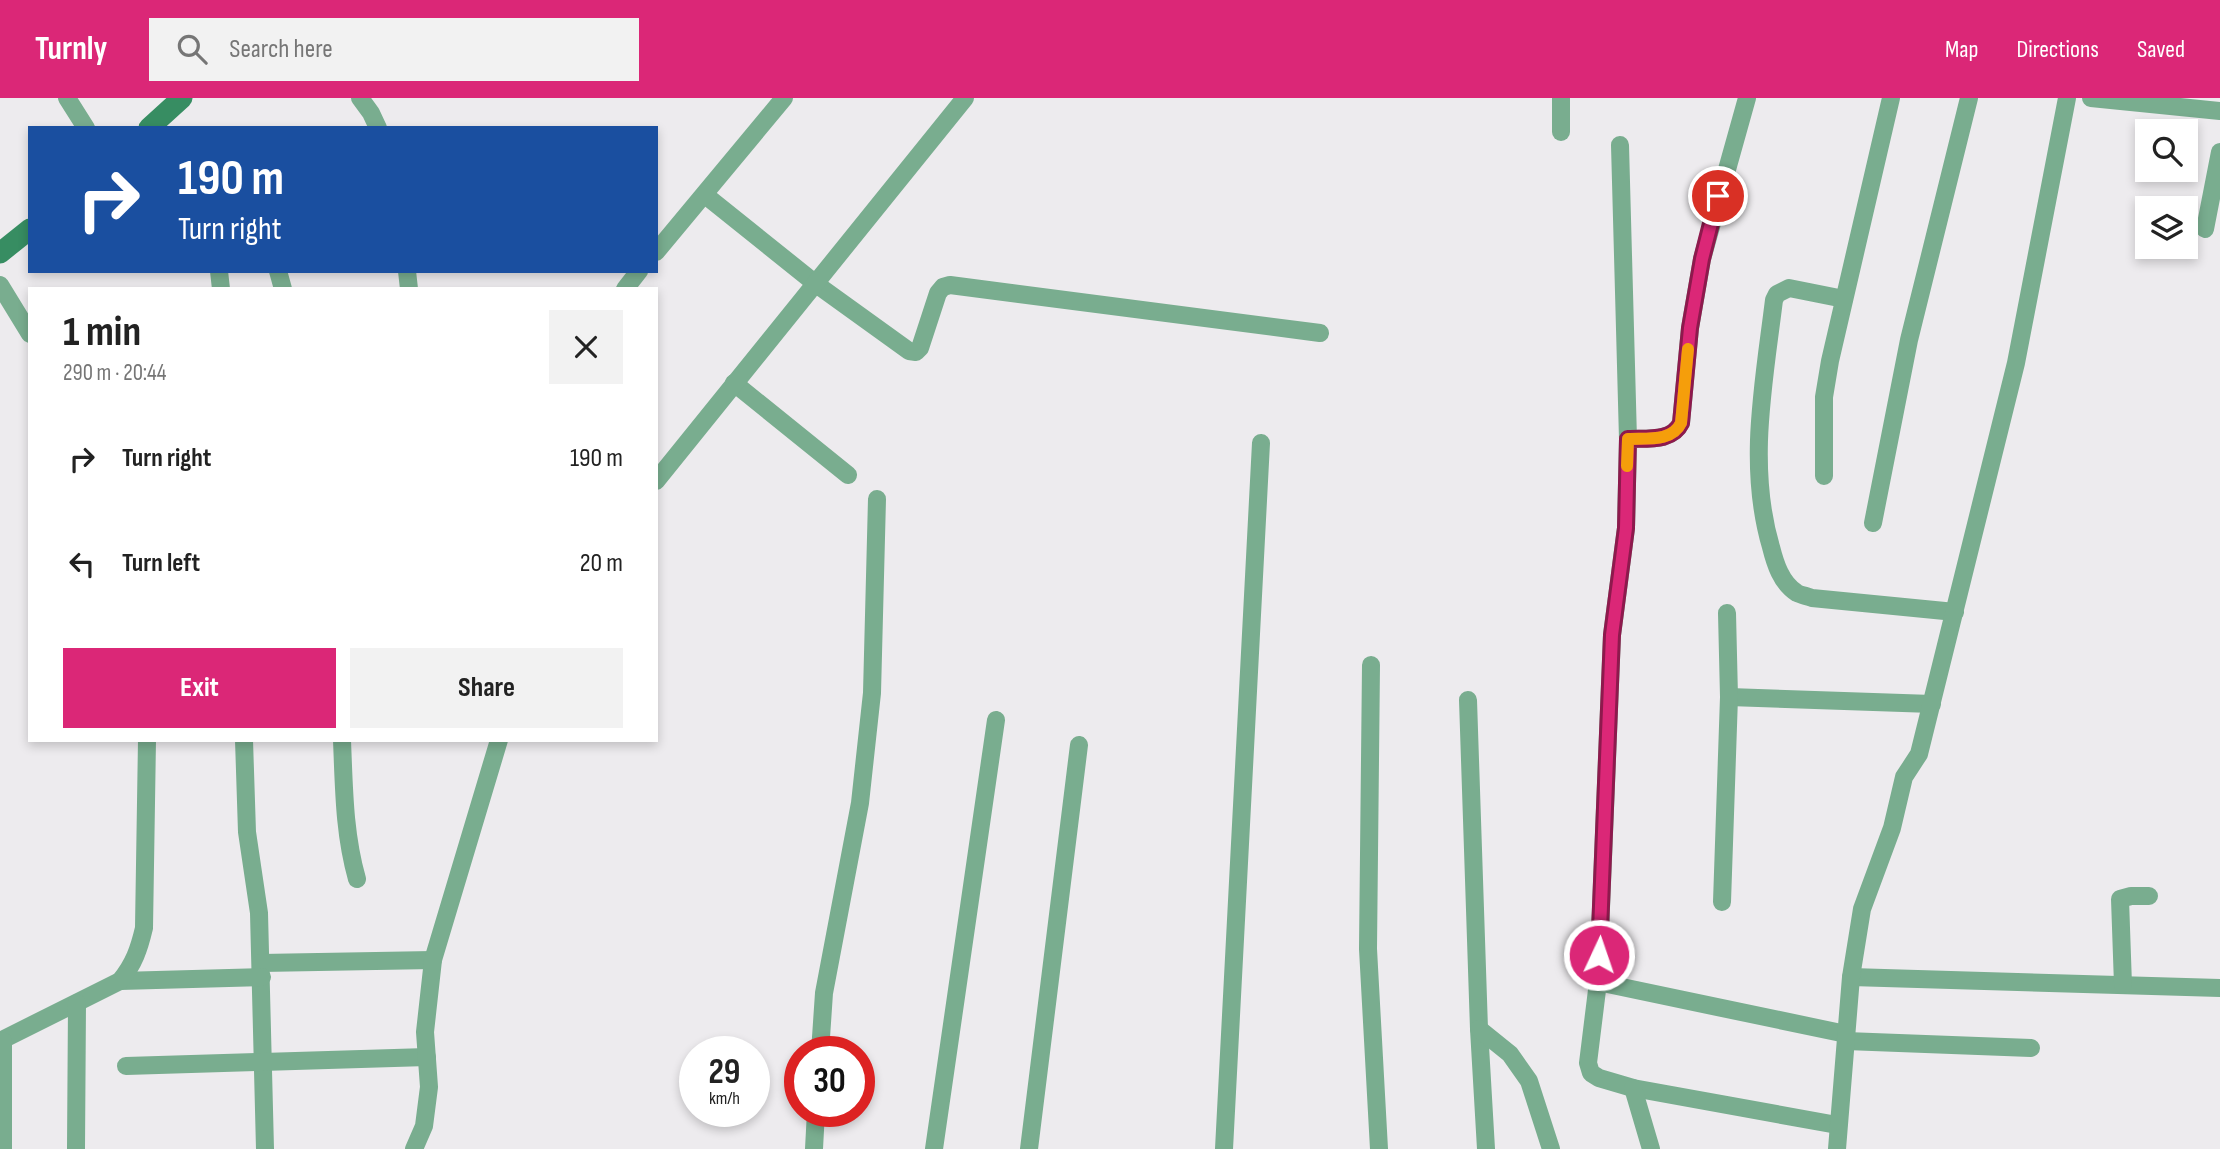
<!DOCTYPE html>
<meta charset="utf-8">
<style>
:root{--surface:#fff;--page:#f2f2f2;--text:#222;--muted:#767676;--accent:#db2777}
body{margin:0;font-family:"Sofia Sans Condensed",sans-serif;background:var(--page);color:var(--text);height:100vh;display:flex;flex-direction:column;font-size:26px;white-space:nowrap}
*{box-sizing:border-box;margin:0}
p{font-size:23px;color:var(--muted)}
.icon{flex:none;width:38px;height:38px;fill:none;stroke:currentColor;stroke-width:2;stroke-linecap:round;stroke-linejoin:round}
.map{position:relative;flex:1;overflow:hidden}
.side{position:absolute;left:28px;top:189px;width:630px;height:455px;display:flex;flex-direction:column;background:var(--surface);border-radius:0px;box-shadow:0 4px 10px #0003}
.side>*{flex:none}
.guide{position:absolute;left:28px;top:28px;width:630px;height:147px;border-radius:0px;box-shadow:0 4px 10px #0003;background:#1a4fa0;color:#fff;overflow:hidden}
.fabs{position:absolute;left:2135px;top:21px;display:grid;gap:14px}
.fabs a{display:grid;place-items:center;width:63px;height:63px;border-radius:0px;background:var(--surface);box-shadow:0 4px 10px #0003;font-size:35px}
.speed{position:absolute;left:679px;top:938px;display:flex;gap:14px;font-size:35px;font-weight:700;text-align:center}
.speed>*{display:grid;place-content:center;width:91px;height:91px;border-radius:50%;background:var(--surface);box-shadow:0 4px 10px #0003;line-height:1}
.speed small{font-size:18px;font-weight:400}
.speed .limit{border:10px solid #d22;background:#fff;color:#111}
.pin{position:absolute;display:grid;place-items:center;width:60px;height:60px;color:#fff;margin:-30px;border:4px solid #fff;border-radius:50%;box-shadow:0 2px 7px #0007}
.me{position:absolute;width:77px;margin:-38px;rotate:3deg;stroke-linejoin:round;filter:drop-shadow(0 0 5px #0008)}
.turn{display:flex;align-items:center;gap:24px;height:147px;padding:0 35px;font-size:32px}
.turn .icon{width:91px;height:91px;stroke-width:2.5}
.turn b{display:block;font-size:49px;line-height:60px}
.round{display:grid;place-items:center;flex:none;width:74px;height:74px;border-radius:0px;background:var(--page)}
.overview{display:flex;align-items:center;justify-content:space-between;height:119px;padding:0 35px}
h1{font-size:42px;font-weight:700;line-height:52px}
.primary-button{display:flex;gap:14px;margin-top:auto;padding:14px 35px}
.primary-button a{flex:1;height:80px;border-radius:0px;background:var(--accent);color:#fff;font-size:28px;font-weight:700;line-height:80px;text-align:center}
.primary-button a+a{background:var(--page);color:var(--text)}
ul{padding:0;list-style:none}
li{display:flex;align-items:center;gap:21px;height:105px;padding:0 35px}
li div{flex:1}
li b{display:block;font-size:26px}
li em{font-style:normal}
header{display:flex;align-items:center;gap:42px;box-sizing:border-box;height:98px;padding:0 35px;background:var(--accent);color:#fff}
header strong{font-size:33px}
nav{display:flex;gap:38px;margin-inline-start:auto;font-size:24px}
.search{width:490px;height:63px;background:var(--page);display:flex;align-items:center;gap:18px;box-sizing:border-box;padding:0 24px;border-radius:0px;color:var(--muted);font-size:26px}
.map>svg:first-child{display:block}
.lines{fill:none;stroke-linecap:round;stroke-linejoin:round}
.street{stroke:#79ad8f;stroke-width:18}
.secondary{stroke:#378d62;stroke-width:21}
.route-casing{stroke:#8e194d;stroke-width:18}
.route{stroke:#db2777;stroke-width:12}
.slow{stroke:#f59e0b;stroke-width:12}
</style>
<header>
<strong>Turnly</strong>
<div class="search"><svg class="icon" aria-label="search" viewBox="0 0 24 24"><circle cx="10" cy="10" r="6"/><path d="M15 15l6 6"/></svg>Search here</div>
<nav><a>Map</a><a>Directions</a><a>Saved</a></nav>
</header>
<div class="map">
<svg width="2220" height="1051" viewBox="0 0 2220 1051">
<rect width="100%" height="100%" fill="#edebee"/>
<g class="lines">
<!-- street -->
<g class="street">
<path d="M 67,0 L 86,30"/>
<path d="M 360,0 L 371,15 L 378,30"/>
<path d="M 1561,0 L 1561,34"/>
<path d="M 2091,0 L 2220,13"/>
<path d="M 1620,47 L 1628,341 L 1626,430 L 1612,537 L 1598,884 L 1588,965 L 1591,975 L 1599,980 L 1633,990 L 1837,1027"/>
<path d="M 705,97 L 816,186 L 909,253 L 916,254 L 920,250 L 938,195 L 943,189 L 950,187 L 1320,235"/>
<path d="M 2205,131 L 2220,54"/>
<path d="M 656,154 L 784,0"/>
<path d="M 219,173 L 221,191"/>
<path d="M 278,173 L 283,191"/>
<path d="M 407,173 L 409,191"/>
<path d="M 0,187 L 30,236"/>
<path d="M 625,191 L 639,173"/>
<path d="M 1844,201 L 1789,190 L 1777,196 L 1774,202 C 1764,284 1747,368 1771,449 C 1775,465 1781,485 1797,495 C 1801,497 1807,498 1812,500 L 1955,514"/>
<path d="M 734,285 L 848,377"/>
<path d="M 1628,341 C 1647,340 1672,344 1681,325 L 1690,230 L 1702,161 L 1747,0"/>
<path d="M 1824,378 L 1824,299 L 1830,263 L 1891,0"/>
<path d="M 656,383 L 965,0"/>
<path d="M 1873,425 L 1909,242 L 1969,0"/>
<path d="M 1371,567 L 1368,851 L 1379,1051"/>
<path d="M 1729,599 L 1932,606"/>
<path d="M 1468,602 L 1479,931 L 1486,1051"/>
<path d="M 244,642 L 247,734 L 259,815 L 265,1051"/>
<path d="M 342,642 C 344,690 344,735 357,781"/>
<path d="M 1722,804 L 1729,599 L 1727,515"/>
<path d="M 261,865 L 433,862"/>
<path d="M 1851,879 L 2220,890"/>
<path d="M 120,883 L 262,879"/>
<path d="M 1598,884 L 1846,936"/>
<path d="M 2123,887 L 2120,801 L 2131,798 L 2149,798"/>
<path d="M 1479,931 L 1510,956 L 1529,983 L 1551,1051"/>
<path d="M 0,943 L 120,883 C 134,866 139,851 144,830 L 147,642"/>
<path d="M 1846,943 L 2031,950"/>
<path d="M 820,954 L 824,895 L 860,705 L 872,595 L 877,401"/>
<path d="M 126,968 L 427,959"/>
<path d="M 1633,990 L 1651,1051"/>
<path d="M 3,1051 L 3,943"/>
<path d="M 76,1051 L 77,905"/>
<path d="M 414,1051 L 424,1028 L 429,989 L 425,934 L 433,862 L 499,642"/>
<path d="M 814,1051 L 816,1013"/>
<path d="M 934,1051 L 996,622"/>
<path d="M 1029,1051 L 1079,647"/>
<path d="M 1224,1051 L 1261,345"/>
<path d="M 1837,1051 L 1851,879 L 1862,811 L 1892,730 L 1904,679 L 1919,656 L 2016,265 L 2067,0"/>
</g>
<!-- secondary -->
<g class="secondary">
<path d="M 149,30 L 182,0"/>
<path d="M 0,155 L 30,131"/>
</g>
</g>
<g class="lines">
<!-- route casing -->
<g class="route-casing">
<path id="route" d="M 1599,857 L 1612,537 L 1626,430 L 1628,341 C 1647,340 1672,344 1681,325 L 1690,230 L 1702,161 L 1718,98"/>
</g>
<!-- route -->
<use href="#route" class="route"/>
<!-- slow -->
<path class="slow" d="M 1627,368 L 1628,341 C 1647,340 1672,344 1681,325 L 1688,251"/>
</g>
</svg>
<div class="fabs">
<a><svg class="icon" aria-label="search" viewBox="0 0 24 24"><circle cx="10" cy="10" r="6"/><path d="M15 15l6 6"/></svg></a>
<a><svg class="icon" aria-label="layers" viewBox="0 0 24 24"><path d="M12 4l9 5-9 5-9-5zM3 14l9 5 9-5"/></svg></a>
</div>
<div class="speed"><div>29<small>km/h</small></div><div class="limit">30</div></div>
<div class="pin" style="left:1718px;top:98px;background:#d93025"><svg class="icon" aria-label="arrive" viewBox="0 0 24 24"><path d="M6 21V4h12l-3 4 3 4H6"/></svg></div>
<svg class="me" style="left:1599px;top:857px" viewBox="-20 -20 40 40"><circle r="17" fill="#db2777" stroke="#fff" stroke-width="3"/><path d="M0-11L8 9 0 5-8 9z" fill="#fff"/></svg>
<div class="guide">
<div class="turn"><svg class="icon" aria-label="right" viewBox="0 0 24 24"><path d="M7 20v-9h11M14 6l5 5-5 5"/></svg><div><b>190 m</b>Turn right</div></div>
</div>
<section class="side">
<div class="overview"><div><h1>1 min</h1><p>290 m · 20:44</p></div><a class="round"><svg class="icon" aria-label="close" viewBox="0 0 24 24"><path d="M6 6l12 12M18 6L6 18"/></svg></a></div>
<ul>
<li><svg class="icon" aria-label="right" viewBox="0 0 24 24"><path d="M7 20v-9h11M14 6l5 5-5 5"/></svg><div><b>Turn right</b></div><em>190 m</em></li>
<li><svg class="icon" aria-label="left" viewBox="0 0 24 24"><path d="M17 20v-9H6M10 6l-5 5 5 5"/></svg><div><b>Turn left</b></div><em>20 m</em></li>
</ul>
<div class="primary-button"><a>Exit</a><a>Share</a></div>
</section>
</div>
